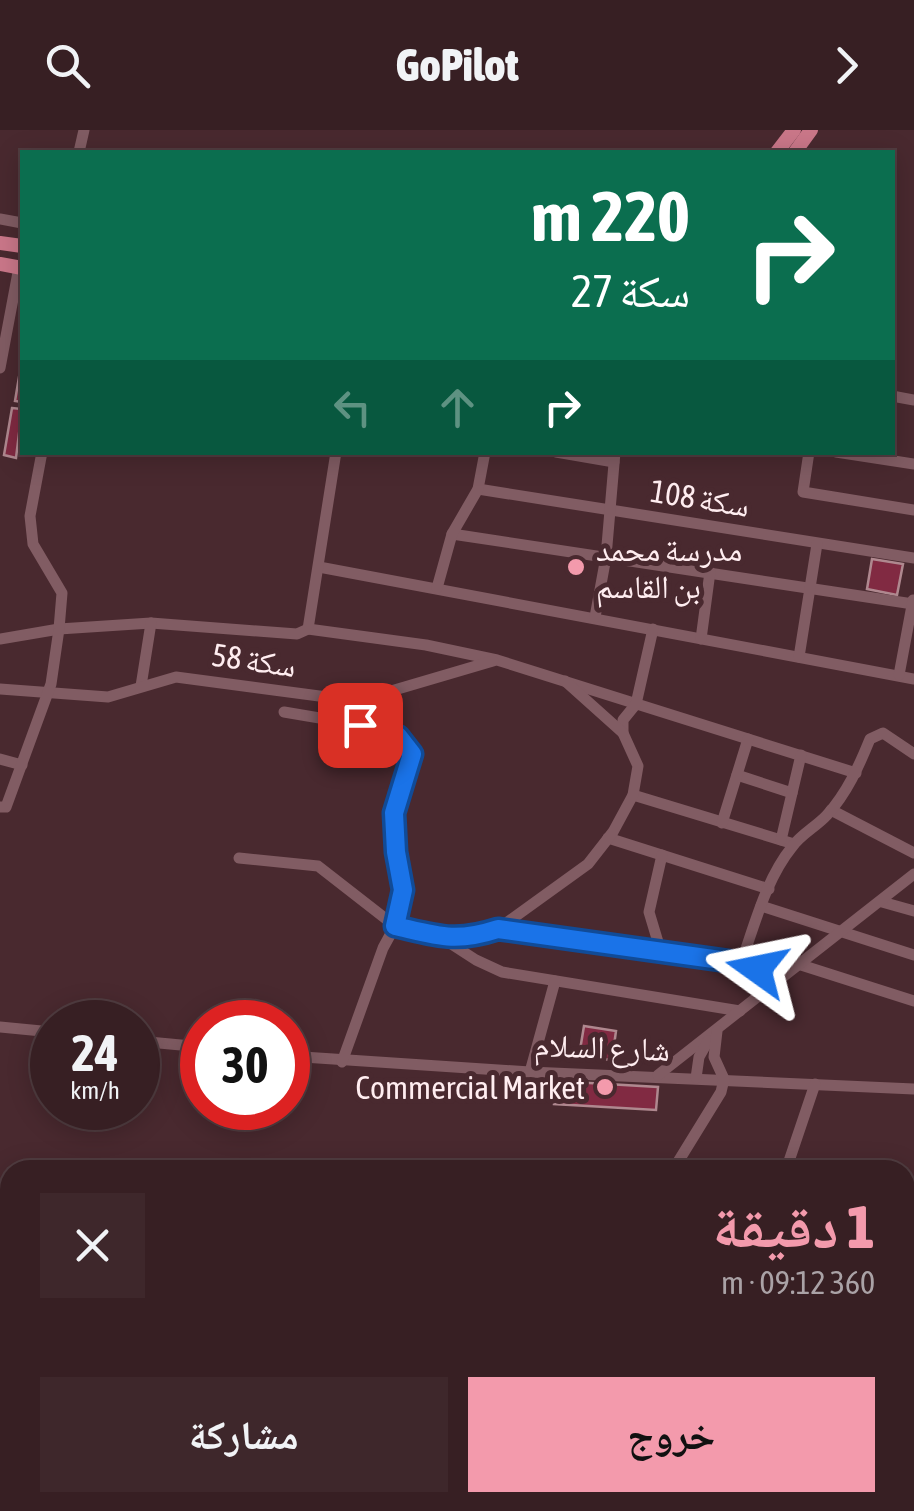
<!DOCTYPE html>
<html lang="ar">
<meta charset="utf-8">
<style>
:root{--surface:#371f23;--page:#3e272b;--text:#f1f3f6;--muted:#aaa2a6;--line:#513d41;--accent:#f39aac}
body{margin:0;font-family:"Asap Condensed","Noto Naskh Arabic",sans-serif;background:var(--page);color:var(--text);direction:rtl;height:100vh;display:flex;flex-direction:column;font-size:38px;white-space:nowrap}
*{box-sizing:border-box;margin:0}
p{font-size:32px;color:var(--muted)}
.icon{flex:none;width:55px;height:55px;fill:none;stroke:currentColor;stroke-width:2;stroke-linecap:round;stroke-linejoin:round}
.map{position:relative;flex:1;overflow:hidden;direction:ltr}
.side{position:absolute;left:0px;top:1030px;width:915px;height:352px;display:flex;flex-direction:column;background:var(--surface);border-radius:30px 30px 0 0;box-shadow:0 5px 25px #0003,0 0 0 2px var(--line);direction:rtl}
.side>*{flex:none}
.top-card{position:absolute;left:20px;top:20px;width:875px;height:305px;border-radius:0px;box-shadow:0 5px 25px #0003,0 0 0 2px var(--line);direction:rtl;background:#0b6e4f;color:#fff;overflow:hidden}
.speed{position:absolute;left:30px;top:870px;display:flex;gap:20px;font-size:50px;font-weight:700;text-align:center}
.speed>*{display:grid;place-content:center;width:130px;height:130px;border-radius:50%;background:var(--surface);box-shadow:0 5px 25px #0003,0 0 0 2px var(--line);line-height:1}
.speed small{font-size:25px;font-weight:400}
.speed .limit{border:15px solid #d22;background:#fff;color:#111}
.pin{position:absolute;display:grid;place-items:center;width:85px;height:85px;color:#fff;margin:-42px;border-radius:20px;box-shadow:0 5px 15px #0006}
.me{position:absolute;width:110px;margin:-55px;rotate:282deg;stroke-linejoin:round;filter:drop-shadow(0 0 8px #0008)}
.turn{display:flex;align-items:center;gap:35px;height:210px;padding:0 40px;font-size:45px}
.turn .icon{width:130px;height:130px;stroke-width:2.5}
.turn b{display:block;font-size:70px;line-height:85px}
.lanes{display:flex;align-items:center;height:95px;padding:0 40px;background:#0003;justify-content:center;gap:50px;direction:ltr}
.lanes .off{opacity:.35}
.round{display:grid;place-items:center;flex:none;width:105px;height:105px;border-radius:0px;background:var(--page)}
.head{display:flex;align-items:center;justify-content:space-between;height:170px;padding:0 40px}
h1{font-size:60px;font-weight:800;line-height:75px;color:var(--accent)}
.button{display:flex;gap:20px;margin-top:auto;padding:20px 40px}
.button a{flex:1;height:115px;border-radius:0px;background:var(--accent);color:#111;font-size:40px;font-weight:800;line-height:115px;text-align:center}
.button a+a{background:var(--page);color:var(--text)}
header{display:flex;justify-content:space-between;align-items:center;height:130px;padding:0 40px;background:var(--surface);font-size:45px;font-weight:800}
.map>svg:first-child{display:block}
.building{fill:#812a42;stroke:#af888f;stroke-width:2.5}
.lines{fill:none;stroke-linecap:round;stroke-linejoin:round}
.minor{stroke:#815c63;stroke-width:11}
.major{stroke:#ca7789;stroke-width:14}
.route-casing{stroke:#114b97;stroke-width:25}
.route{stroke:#1a73e8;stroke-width:18}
.poi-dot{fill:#f39aac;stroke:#49292f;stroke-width:4}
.labels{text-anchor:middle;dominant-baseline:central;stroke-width:10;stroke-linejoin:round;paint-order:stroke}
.street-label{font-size:32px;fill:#ffedf0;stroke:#49292f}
.poi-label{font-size:32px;fill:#ffedf0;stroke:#49292f;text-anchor:start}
</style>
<header><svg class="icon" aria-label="forward" viewBox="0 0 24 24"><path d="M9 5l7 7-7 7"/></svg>GoPilot<svg class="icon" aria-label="search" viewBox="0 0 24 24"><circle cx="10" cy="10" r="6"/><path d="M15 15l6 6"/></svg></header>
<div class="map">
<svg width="914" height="1381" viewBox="0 0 914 1381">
<rect width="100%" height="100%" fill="#49292f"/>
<!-- building -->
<g class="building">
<path d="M 22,229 L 22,272 L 15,271 Z"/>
<path d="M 12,278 L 22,279 L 16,328 L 4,325 Z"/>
<path d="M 872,429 L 903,434 L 897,465 L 867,459 Z"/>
<path d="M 584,896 L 616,901 L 612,930 L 579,926 Z"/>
<path d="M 555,951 L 658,957 L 656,980 L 554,974 Z"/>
</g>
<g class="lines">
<!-- minor -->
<g class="minor">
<path d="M 79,22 L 84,0"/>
<path d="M 0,89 L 22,93"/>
<path d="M 0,238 L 19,137"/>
<path d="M 892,266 L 914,270"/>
<path d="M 556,322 L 614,332"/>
<path d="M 809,322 L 803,362 L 914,380"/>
<path d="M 836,322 L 914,334"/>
<path d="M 478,359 L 914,428"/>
<path d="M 452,404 L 913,474"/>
<path d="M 319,437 L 914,549"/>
<path d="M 437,458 L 452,404 L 478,359 L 485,322"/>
<path d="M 595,487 L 606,427 L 615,322"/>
<path d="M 308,499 L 426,515 L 497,530 L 856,643"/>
<path d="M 0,509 L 59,499 L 151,493 L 297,504 L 308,499 L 336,322"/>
<path d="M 701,509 L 710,442"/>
<path d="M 799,527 L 817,414"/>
<path d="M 899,545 L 913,470"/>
<path d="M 141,556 L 151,493"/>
<path d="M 0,559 L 108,567 L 176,547 L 357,571 L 493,531"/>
<path d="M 284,582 L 361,595"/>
<path d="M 623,603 L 623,590 L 636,574 L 653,499"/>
<path d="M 0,629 L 22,635"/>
<path d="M 737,645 L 792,663"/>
<path d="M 633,665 L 794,714"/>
<path d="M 0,677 L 6,677 L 51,554 L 59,499 L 62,463 L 33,414 L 30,386 L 42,322"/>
<path d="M 831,680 L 914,723"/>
<path d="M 722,693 L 748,609"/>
<path d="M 608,708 L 769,759"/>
<path d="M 781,710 L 801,625"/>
<path d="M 239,728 L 318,736 L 395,796 L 442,808 L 469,808 L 498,799 L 588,734 L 613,702 L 633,665 L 638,636 L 623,603 L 565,551"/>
<path d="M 882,772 L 914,781"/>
<path d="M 761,776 L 914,825"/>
<path d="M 498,799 L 741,833 L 777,853"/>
<path d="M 442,808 L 476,830 L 502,842 L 740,881"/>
<path d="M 661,822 L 649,782 L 662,725"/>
<path d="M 741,833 C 755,794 766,749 792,717 C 801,704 816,697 827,685 C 847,663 859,636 870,609 L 883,603 L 914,624"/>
<path d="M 801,835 L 914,871"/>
<path d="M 0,897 L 52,902"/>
<path d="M 138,911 L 202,917"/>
<path d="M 288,926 L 530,942 L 914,959"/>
<path d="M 342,932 L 383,818 L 395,796 L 403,760 L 396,722 L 394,683 L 413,631 L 410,618 L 402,608 L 361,595 L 357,571"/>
<path d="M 530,942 L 555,851"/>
<path d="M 658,945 L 914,744"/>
<path d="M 696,948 L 699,927 L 708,911"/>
<path d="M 673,1040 L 721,962 L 724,949 L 714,927 L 717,901"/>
<path d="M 786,1040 L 815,954"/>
<path d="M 0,1249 L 10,1251"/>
<path d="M 657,1372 L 697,1381"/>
</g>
<!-- major -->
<g class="major">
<path d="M 777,22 L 794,0"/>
<path d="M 795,22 L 811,0"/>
<path d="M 0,113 L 22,116"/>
<path d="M 0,134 L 22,138"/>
</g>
</g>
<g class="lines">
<!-- route casing -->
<g class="route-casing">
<path id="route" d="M 360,595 L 398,606 L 412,624 L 394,683 L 396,722 L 403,760 L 395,796 C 438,806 455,813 498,799 L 742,833 L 757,839"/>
</g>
<!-- route -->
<use href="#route" class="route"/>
</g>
<!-- markers -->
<g class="poi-dot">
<circle cx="576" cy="437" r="10"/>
<circle cx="605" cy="957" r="10"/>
</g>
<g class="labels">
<!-- street labels -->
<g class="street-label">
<text transform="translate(700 368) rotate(9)">سكة 108</text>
<text transform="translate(254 530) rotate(8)">سكة 58</text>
<text transform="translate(602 917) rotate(2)">شارع السلام</text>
</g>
<!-- poi labels -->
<g class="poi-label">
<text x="596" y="419">مدرسة محمد<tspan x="596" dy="37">بن القاسم</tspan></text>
<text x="585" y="957" text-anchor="end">Commercial Market</text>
</g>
</g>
</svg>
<div class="speed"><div>24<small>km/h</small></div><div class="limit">30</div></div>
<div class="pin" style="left:360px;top:595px;background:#d93025"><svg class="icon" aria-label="arrive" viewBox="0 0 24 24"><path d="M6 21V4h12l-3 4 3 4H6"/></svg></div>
<svg class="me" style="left:757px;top:839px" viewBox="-20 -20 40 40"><path d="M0-17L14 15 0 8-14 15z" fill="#1a73e8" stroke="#fff" stroke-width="4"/></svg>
<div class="top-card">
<div class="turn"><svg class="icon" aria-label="right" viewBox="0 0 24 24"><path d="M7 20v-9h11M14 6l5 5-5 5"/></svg><div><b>220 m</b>سكة 27</div></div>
<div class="lanes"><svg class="icon off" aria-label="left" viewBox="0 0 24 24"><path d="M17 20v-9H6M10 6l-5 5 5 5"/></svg><svg class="icon off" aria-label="ahead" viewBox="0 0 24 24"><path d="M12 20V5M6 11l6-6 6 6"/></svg><svg class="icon" aria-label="right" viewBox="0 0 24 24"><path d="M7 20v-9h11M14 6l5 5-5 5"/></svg></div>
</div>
<section class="side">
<div class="head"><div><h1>1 دقيقة</h1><p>360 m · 09:12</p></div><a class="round"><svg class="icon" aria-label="close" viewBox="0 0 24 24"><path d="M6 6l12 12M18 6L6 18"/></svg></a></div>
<div class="button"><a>خروج</a><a>مشاركة</a></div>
</section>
</div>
